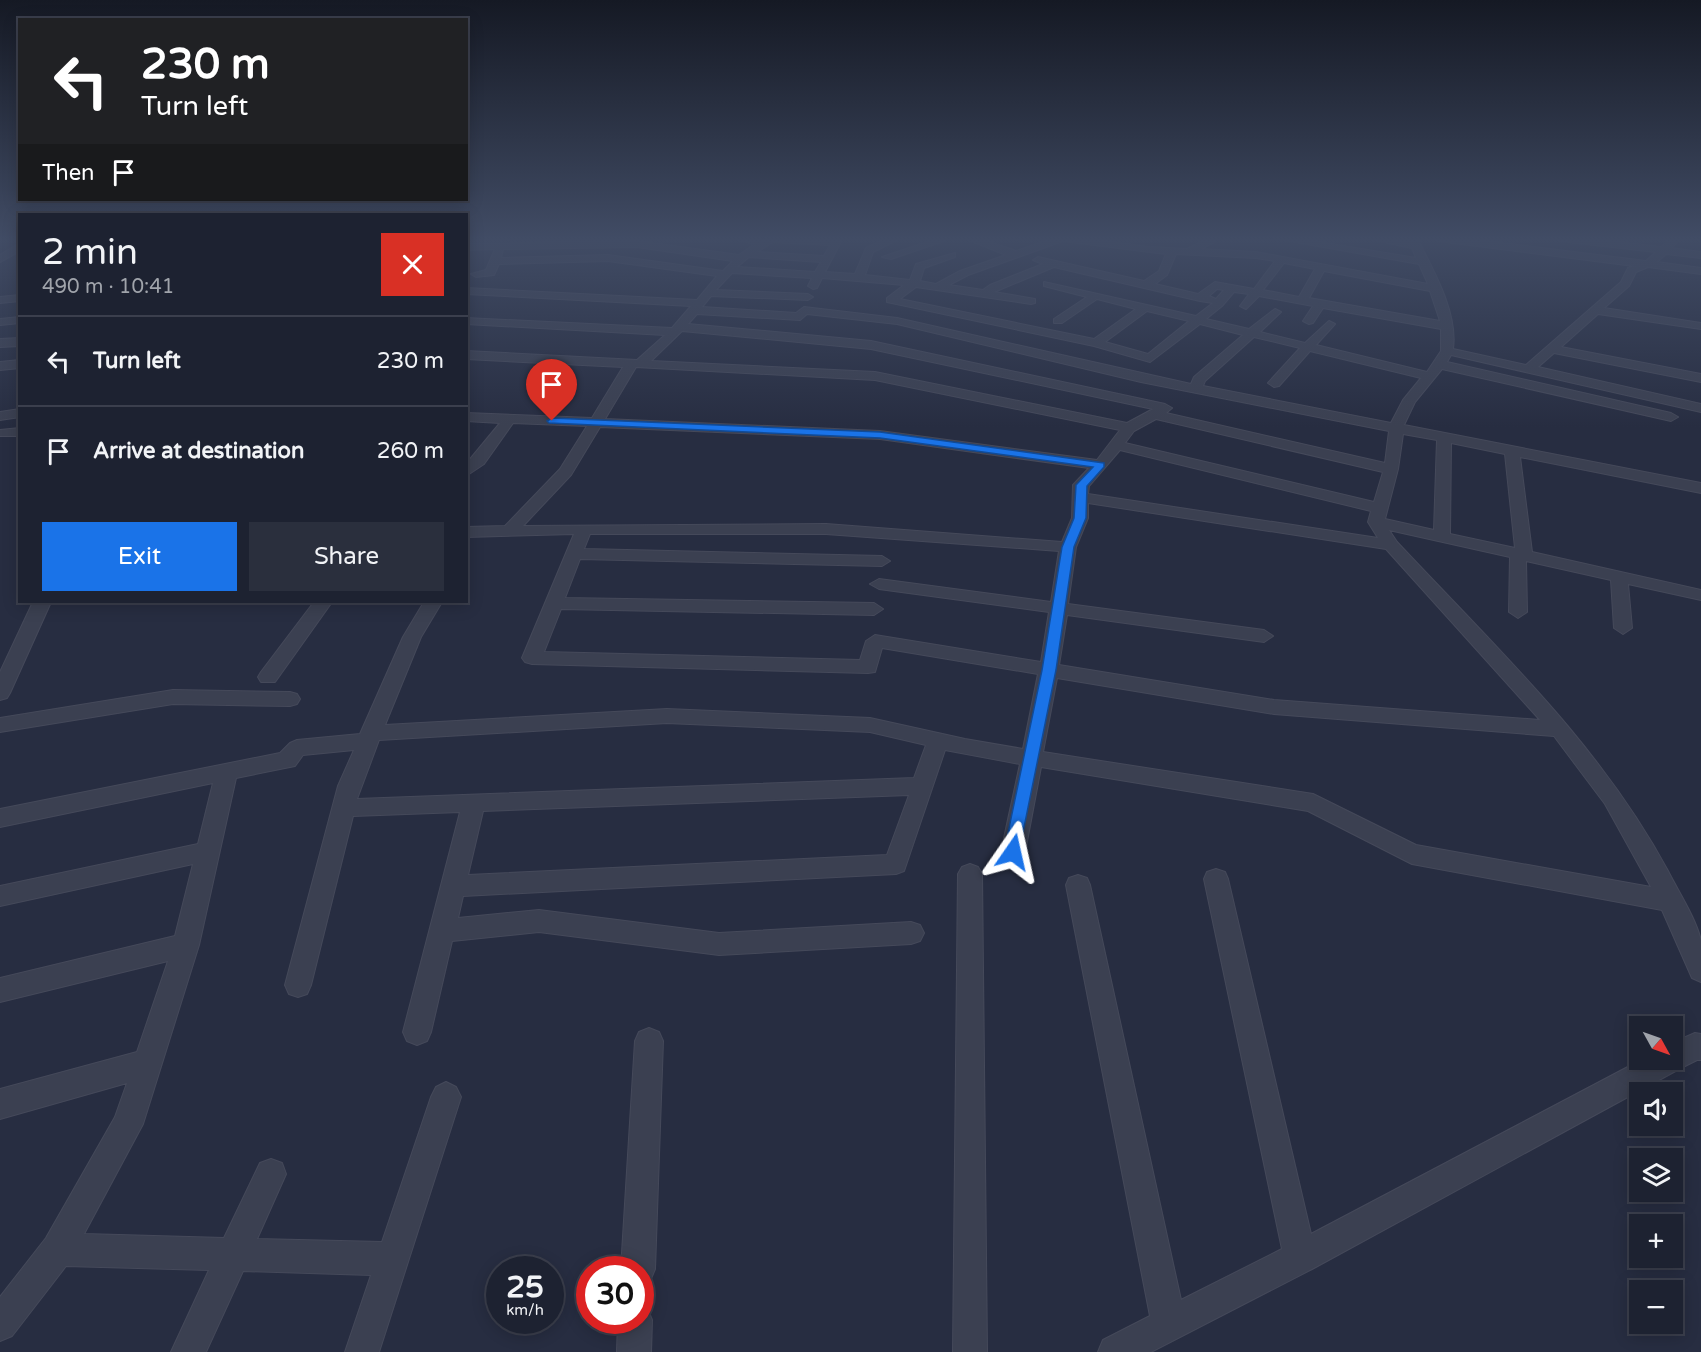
<!DOCTYPE html>
<meta charset="utf-8">
<style>
:root{--surface:#1d2231;--page:#2a2f3d;--text:#f1f3f6;--muted:#a0a4ab;--line:#3b3f4d;--accent:#1a73e8}
body{margin:0;font-family:"Varela Round",sans-serif;background:var(--page);color:var(--text);height:100vh;display:flex;flex-direction:column;font-size:22px;white-space:nowrap}
*{box-sizing:border-box;margin:0}
p{font-size:20px;color:var(--muted)}
.icon{flex:none;width:33px;height:33px;fill:none;stroke:currentColor;stroke-width:2;stroke-linecap:round;stroke-linejoin:round}
.map{position:relative;flex:1;overflow:hidden}
.drawer{position:absolute;left:18px;top:213px;width:450px;height:390px;display:flex;flex-direction:column;background:var(--surface);border-radius:0px;box-shadow:0 3px 15px #0003,0 0 0 2px var(--line)}
.drawer>*{flex:none}
.hud{position:absolute;left:18px;top:18px;width:450px;height:183px;border-radius:0px;box-shadow:0 3px 15px #0003,0 0 0 2px var(--line);background:#202124;color:#fff;overflow:hidden}
.needle{width:39px;rotate:130deg}
.fabs{position:absolute;left:1629px;top:1016px;display:grid;gap:12px}
.fabs a{display:grid;place-items:center;width:54px;height:54px;border-radius:0px;background:var(--surface);box-shadow:0 3px 15px #0003,0 0 0 2px var(--line);font-size:30px}
.speed{position:absolute;left:486px;top:1256px;display:flex;gap:12px;font-size:30px;font-weight:700;text-align:center}
.speed>*{display:grid;place-content:center;width:78px;height:78px;border-radius:50%;background:var(--surface);box-shadow:0 3px 15px #0003,0 0 0 2px var(--line);line-height:1}
.speed small{font-size:15px;font-weight:400}
.speed .limit{border:9px solid #d22;background:#fff;color:#111}
.pin{position:absolute;display:grid;place-items:center;width:51px;height:51px;color:#fff;margin:-62px -26px;border-radius:50% 50% 50% 0;rotate:-45deg;box-shadow:0 0 6px #0007}
.pin .icon{rotate:45deg}
.me{position:absolute;width:66px;margin:-33px;rotate:11deg;stroke-linejoin:round;filter:drop-shadow(0 0 4px #0008)}
.turn{display:flex;align-items:center;gap:21px;height:126px;padding:0 24px;font-size:27px}
.turn .icon{width:78px;height:78px;stroke-width:2.5}
.turn b{display:block;font-size:42px;line-height:51px}
.then{display:flex;align-items:center;height:57px;padding:0 24px;background:#0003;gap:12px;font-size:22px}
.round{display:grid;place-items:center;flex:none;width:63px;height:63px;border-radius:0px;background:var(--page)}
.head{display:flex;align-items:center;justify-content:space-between;height:102px;padding:0 24px}
h1{font-size:36px;font-weight:600;line-height:45px}
.cta{display:flex;gap:12px;margin-top:auto;padding:12px 24px}
.cta a{flex:1;height:69px;border-radius:0px;background:var(--accent);color:#fff;font-size:24px;font-weight:600;line-height:69px;text-align:center}
.cta a+a{background:var(--page);color:var(--text)}
ul{padding:0;list-style:none}
li{display:flex;align-items:center;gap:18px;height:90px;padding:0 24px;border-top:2px solid var(--line)}
li div{flex:1}
li b{display:block;font-size:22px}
li em{font-style:normal}
.map>svg:first-child{display:block}
.lines{fill:none;stroke-linecap:round;stroke-linejoin:round}
.minor-casing{stroke:#45495a;stroke-width:2}
.minor{fill:#3b4051;fill-rule:evenodd}
.route{fill:#1a73e8;stroke:#114b97;stroke-width:1.5}
</style>
<div class="map">
<svg width="1701" height="1352" viewBox="0 0 1701 1352">
<rect width="100%" height="100%" fill="#272d41"/>
<g class="lines">
<!-- minor casing -->
<g class="minor-casing">
<g id="minor">
<path d="M 730,238 L 843,238 L 825,272 L 855,274 L 866,248 L 888,238 L 901,238 L 873,252 L 865,275 L 910,280 L 916,264 L 955,253 L 955,257 L 924,268 L 920,281 L 936,284 L 960,271 L 1006,255 L 964,238 L 978,238 L 1016,251 L 1054,238 L 1082,238 L 1149,247 L 1187,249 L 1203,241 L 1199,238 L 1214,238 L 1214,242 L 1201,249 L 1256,252 L 1428,284 L 1419,264 L 1273,238 L 1295,238 L 1416,258 L 1412,248 L 1365,238 L 1409,242 L 1407,238 L 1417,238 C 1433,270 1458,312 1453,349 L 1526,365 L 1621,282 L 1628,268 L 1634,266 L 1438,241 L 1433,238 L 1461,238 L 1646,261 L 1656,252 L 1560,241 L 1555,238 L 1583,238 L 1661,247 L 1671,238 L 1682,238 L 1671,248 L 1701,252 L 1701,258 L 1666,254 L 1657,262 L 1701,268 L 1701,274 L 1648,267 L 1636,272 L 1629,286 L 1604,308 L 1701,323 L 1701,329 L 1598,314 L 1561,347 L 1701,374 L 1701,382 L 1554,353 L 1538,367 L 1701,404 L 1701,412 L 1451,355 L 1447,362 L 1671,413 L 1678,417 L 1671,421 L 1442,369 L 1415,402 L 1404,425 L 1701,483 L 1701,493 L 1520,457 L 1532,552 L 1701,590 L 1701,600 L 1628,584 L 1632,628 L 1623,634 L 1614,628 L 1611,580 L 1526,561 L 1527,612 L 1518,618 L 1509,612 L 1510,557 L 1389,530 L 1397,542 C 1495,647 1599,743 1668,871 C 1678,891 1697,920 1701,941 C 1701,953 1701,969 1701,982 L 1692,978 L 1662,910 L 1412,864 L 1308,811 L 1041,767 L 1025,852 L 1021,859 L 1013,861 L 1005,859 L 1001,852 L 1020,764 L 945,750 L 904,871 L 896,874 L 463,896 L 458,918 L 539,910 L 719,933 L 911,922 L 920,925 L 924,933 L 920,941 L 911,944 L 719,955 L 539,932 L 452,941 L 431,1032 L 427,1041 L 417,1045 L 407,1041 L 403,1032 L 460,812 L 353,816 L 311,985 L 307,994 L 298,997 L 289,994 L 285,985 L 338,786 L 354,750 L 303,755 L 295,766 L 236,778 L 199,945 L 143,1124 L 84,1234 L 224,1238 L 260,1163 L 271,1159 L 282,1163 L 286,1174 L 257,1239 L 382,1242 L 431,1097 L 436,1087 L 446,1082 L 456,1087 L 461,1097 L 379,1352 L 345,1352 L 371,1275 L 243,1271 L 206,1352 L 171,1352 L 209,1270 L 66,1266 L 12,1336 L 0,1341 L 0,1297 L 46,1238 L 115,1117 L 127,1083 L 0,1119 L 0,1089 L 137,1052 L 168,961 L 0,1002 L 0,978 L 175,936 L 193,864 L 0,906 L 0,886 L 198,844 L 213,783 L 0,827 L 0,809 L 280,753 L 290,743 L 297,740 L 360,734 L 403,637 L 424,602 L 442,602 L 421,637 L 385,725 L 667,709 L 870,718 L 965,739 L 1023,749 L 1038,674 L 882,648 L 875,672 L 868,673 L 532,664 L 525,662 L 522,658 L 574,534 L 466,537 L 466,527 L 505,526 L 560,469 L 587,426 L 513,423 L 484,464 L 466,476 L 466,464 L 500,423 L 466,421 L 466,413 L 592,418 L 623,367 L 466,359 L 466,351 L 637,360 L 665,335 L 466,324 L 466,318 L 672,328 L 691,306 L 466,294 L 466,288 L 697,300 L 717,276 L 608,261 L 499,264 L 494,275 L 476,277 L 471,274 L 486,270 L 495,249 L 466,250 L 466,244 L 637,241 L 739,255 L 755,244 ZM 1063,241 L 1166,254 L 1159,271 L 1144,281 L 1038,257 L 1033,260 L 1043,264 L 990,285 L 983,290 L 949,285 L 968,275 ZM 773,242 L 830,245 L 824,256 L 757,252 ZM 637,247 L 733,261 L 723,271 L 608,255 L 501,258 L 503,249 ZM 1176,254 L 1256,258 L 1275,261 L 1254,289 L 1215,282 L 1198,294 L 1155,284 L 1167,275 ZM 749,257 L 821,262 L 815,272 L 737,267 ZM 1284,263 L 1315,269 L 1299,297 L 1263,290 ZM 1054,267 L 1200,301 L 1213,303 L 1196,316 L 1044,282 L 1044,286 L 1087,297 L 1054,319 L 1054,323 L 1062,323 L 1097,299 L 1136,309 L 1094,339 L 900,299 L 916,287 L 1031,304 L 1035,303 L 1035,299 L 994,292 ZM 1324,271 L 1430,291 L 1440,321 L 1309,298 ZM 732,273 L 812,278 L 808,286 L 813,289 L 817,288 L 822,278 L 904,285 L 887,298 L 887,302 L 1094,346 L 1150,362 L 1200,324 L 1243,335 L 1194,377 L 1191,384 L 897,318 L 804,307 L 796,313 L 702,307 L 711,296 L 808,300 L 813,297 L 808,294 L 716,290 ZM 1217,289 L 1224,290 L 1216,299 L 1209,296 ZM 1234,292 L 1249,294 L 1240,306 L 1246,309 L 1259,296 L 1313,306 L 1303,321 L 1309,324 L 1313,323 L 1323,308 L 1441,329 L 1441,351 L 1427,372 L 1316,345 L 1335,324 L 1329,321 L 1305,343 L 1260,332 L 1281,312 L 1275,309 L 1249,329 L 1206,319 L 1222,306 ZM 1147,311 L 1189,321 L 1148,354 L 1105,342 ZM 697,314 L 800,320 L 807,314 L 897,324 L 1141,382 L 1389,431 L 1385,463 L 1166,413 L 1172,408 L 1165,404 L 871,341 L 688,324 ZM 682,331 L 871,349 L 1153,409 L 1127,423 L 875,372 L 651,361 ZM 1254,337 L 1300,348 L 1268,383 L 1274,387 L 1279,386 L 1310,351 L 1421,378 L 1403,400 L 1391,423 L 1203,386 L 1205,381 ZM 636,367 L 875,380 L 1120,430 L 1097,460 L 880,431 L 605,419 ZM 1156,419 L 1383,472 L 1374,502 L 1125,443 L 1134,431 ZM 600,427 L 880,439 L 1089,468 L 1073,485 L 1072,518 L 1062,542 L 826,524 L 523,526 L 571,475 ZM 1403,434 L 1437,440 L 1434,530 L 1385,519 L 1398,469 ZM 1451,443 L 1505,454 L 1515,548 L 1450,534 ZM 1120,450 L 1371,511 L 1368,522 L 1378,538 L 1088,494 L 1089,486 ZM 1088,503 L 1386,549 L 1540,720 L 1274,700 L 1059,665 L 1067,615 L 1264,642 L 1273,636 L 1264,630 L 1068,604 L 1076,547 L 1088,518 ZM 590,534 L 826,534 L 1059,551 L 1051,602 L 879,579 L 870,584 L 879,589 L 1049,612 L 1041,662 L 875,635 L 866,641 L 860,660 L 544,652 L 561,609 L 874,615 L 883,609 L 874,603 L 565,598 L 580,559 L 882,566 L 890,561 L 882,556 L 584,549 ZM 1057,678 L 1274,714 L 1554,736 L 1605,804 L 1651,887 L 1416,845 L 1313,794 L 1043,752 ZM 667,723 L 870,732 L 926,745 L 914,778 L 357,799 L 379,740 ZM 909,795 L 887,855 L 468,875 L 483,811 Z"/>
<path d="M 927,238 L 940,238 L 944,241 L 891,259 L 882,257 L 930,241 Z"/>
<path d="M 20,243 L 20,251 L 0,262 L 0,255 Z"/>
<path d="M 20,295 L 20,301 L 0,303 L 0,297 Z"/>
<path d="M 20,317 L 20,323 L 0,325 L 0,319 Z"/>
<path d="M 20,338 L 20,346 L 0,347 L 0,339 Z"/>
<path d="M 20,360 L 20,368 L 0,370 L 0,362 Z"/>
<path d="M 20,409 L 20,417 L 0,420 L 0,412 Z"/>
<path d="M 20,428 L 20,436 L 0,436 L 0,430 Z"/>
<path d="M 33,602 L 51,602 L 10,693 L 7,698 L 0,700 L 0,672 Z"/>
<path d="M 314,602 L 332,602 L 275,682 L 261,682 L 258,677 L 261,672 Z"/>
<path d="M 173,690 L 290,692 L 297,694 L 300,699 L 297,704 L 290,706 L 173,704 L 0,732 L 0,718 Z"/>
<path d="M 970,864 L 978,867 L 982,874 L 987,1352 L 953,1352 L 958,874 L 962,867 Z"/>
<path d="M 1216,869 L 1225,872 L 1228,879 L 1311,1234 L 1643,1059 L 1672,1059 L 1672,1043 L 1695,1033 L 1701,1034 L 1701,1060 L 1697,1060 L 1681,1068 L 1312,1269 L 1151,1352 L 1098,1352 L 1103,1340 L 1150,1316 L 1066,885 L 1069,878 L 1078,875 L 1087,878 L 1090,885 L 1181,1300 L 1282,1249 L 1204,879 L 1207,872 Z"/>
<path d="M 649,1028 L 659,1032 L 663,1041 L 655,1269 L 650,1281 L 640,1284 L 640,1269 L 621,1269 L 635,1041 L 639,1032 Z"/>
<path d="M 640,1305 L 647,1308 L 652,1320 L 651,1352 L 617,1352 L 618,1320 L 640,1320 Z"/>
</g>
</g>
<!-- minor -->
<use href="#minor" class="minor"/>
</g>
<!-- sky -->
<linearGradient id="sky" x2="0" y2="1"><stop stop-color="#151924"/><stop offset="0.56" stop-color="#414c65"/><stop offset="1" stop-color="#414c65" stop-opacity="0"/></linearGradient>
<rect width="1701" height="427" fill="url(#sky)"/>
<!-- route -->
<path class="route" d="M 552,418 L 880,432 L 1104,463 L 1104,467 L 1087,486 L 1086,518 L 1074,547 L 1056,670 L 1018,857 L 1007,857 L 1004,852 L 1042,670 L 1062,547 L 1074,518 L 1076,485 L 1093,467 L 880,438 L 549,423 L 547,421 Z"/>
</svg>
<div class="fabs">
<a><svg class="needle" viewBox="-14 -14 28 28"><path d="M0-13l5 13h-10z" fill="#e53935"/><path d="M0 13l5-13h-10z" fill="#a0a4ab"/></svg></a>
<a><svg class="icon" aria-label="sound" viewBox="0 0 24 24"><path d="M4 9h4l5-4v14l-5-4H4zM17 9q2 3 0 6"/></svg></a>
<a><svg class="icon" aria-label="layers" viewBox="0 0 24 24"><path d="M12 4l9 5-9 5-9-5zM3 14l9 5 9-5"/></svg></a>
<a>+</a>
<a>−</a>
</div>
<div class="speed"><div>25<small>km/h</small></div><div class="limit">30</div></div>
<div class="pin" style="left:552px;top:421px;background:#d93025"><svg class="icon" aria-label="arrive" viewBox="0 0 24 24"><path d="M6 21V4h12l-3 4 3 4H6"/></svg></div>
<svg class="me" style="left:1013px;top:852px" viewBox="-20 -20 40 40"><path d="M0-17L14 15 0 8-14 15z" fill="#1a73e8" stroke="#fff" stroke-width="4"/></svg>
<div class="hud">
<div class="turn"><svg class="icon" aria-label="left" viewBox="0 0 24 24"><path d="M17 20v-9H6M10 6l-5 5 5 5"/></svg><div><b>230 m</b>Turn left</div></div>
<div class="then">Then<svg class="icon" aria-label="arrive" viewBox="0 0 24 24"><path d="M6 21V4h12l-3 4 3 4H6"/></svg></div>
</div>
<section class="drawer">
<div class="head"><div><h1>2 min</h1><p>490 m · 10:41</p></div><a class="round" style="background:#d93025;color:#fff"><svg class="icon" aria-label="close" viewBox="0 0 24 24"><path d="M6 6l12 12M18 6L6 18"/></svg></a></div>
<ul>
<li><svg class="icon" aria-label="left" viewBox="0 0 24 24"><path d="M17 20v-9H6M10 6l-5 5 5 5"/></svg><div><b>Turn left</b></div><em>230 m</em></li>
<li><svg class="icon" aria-label="arrive" viewBox="0 0 24 24"><path d="M6 21V4h12l-3 4 3 4H6"/></svg><div><b>Arrive at destination</b></div><em>260 m</em></li>
</ul>
<div class="cta"><a>Exit</a><a>Share</a></div>
</section>
</div>
